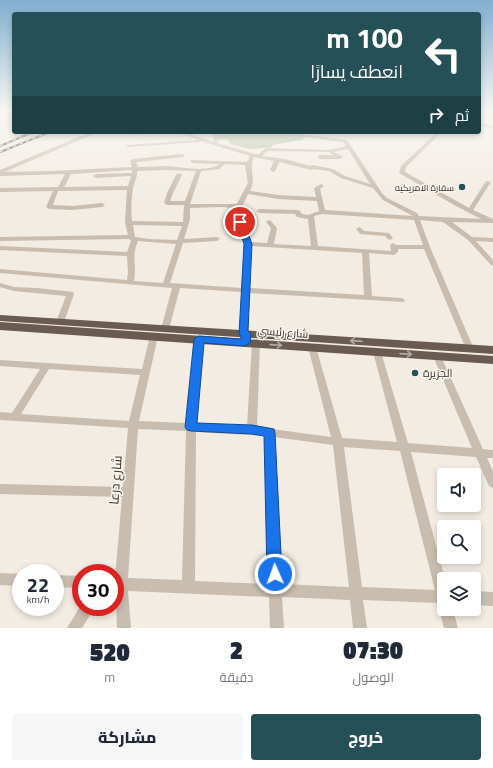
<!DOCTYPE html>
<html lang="ar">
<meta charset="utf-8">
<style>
:root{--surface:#fff;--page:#f6f6f7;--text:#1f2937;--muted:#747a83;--accent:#265057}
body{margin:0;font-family:"Titillium Web",Cairo,sans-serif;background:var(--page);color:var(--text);direction:rtl;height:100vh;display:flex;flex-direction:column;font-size:15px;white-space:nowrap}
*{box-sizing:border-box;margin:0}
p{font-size:13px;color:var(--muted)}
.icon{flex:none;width:22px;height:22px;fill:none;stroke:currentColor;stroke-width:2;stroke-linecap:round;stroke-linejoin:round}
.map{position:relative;height:628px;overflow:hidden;direction:ltr}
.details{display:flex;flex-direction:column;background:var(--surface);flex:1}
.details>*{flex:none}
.top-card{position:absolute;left:12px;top:12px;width:469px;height:122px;border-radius:4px;box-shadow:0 2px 6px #0003;direction:rtl;background:#265057;color:#fff;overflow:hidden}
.controls{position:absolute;left:437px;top:468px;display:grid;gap:8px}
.controls a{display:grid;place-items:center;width:44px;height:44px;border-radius:4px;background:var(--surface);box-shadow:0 2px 6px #0003;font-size:20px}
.speed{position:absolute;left:12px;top:564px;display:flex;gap:8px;font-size:20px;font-weight:700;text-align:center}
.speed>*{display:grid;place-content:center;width:52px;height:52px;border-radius:50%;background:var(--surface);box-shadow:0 2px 6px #0003;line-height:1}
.speed small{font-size:10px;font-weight:400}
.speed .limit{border:6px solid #d22;background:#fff;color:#111}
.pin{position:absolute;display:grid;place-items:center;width:34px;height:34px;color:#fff;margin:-17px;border:2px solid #fff;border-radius:50%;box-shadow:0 1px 4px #0007}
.me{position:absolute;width:44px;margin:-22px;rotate:358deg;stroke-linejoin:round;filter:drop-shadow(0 0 3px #0008)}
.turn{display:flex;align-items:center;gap:14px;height:84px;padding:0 12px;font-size:18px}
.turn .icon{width:52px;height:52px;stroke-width:2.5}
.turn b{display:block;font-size:28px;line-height:34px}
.then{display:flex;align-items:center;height:38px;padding:0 12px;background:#0003;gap:8px;font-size:15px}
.eta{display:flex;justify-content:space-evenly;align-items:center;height:68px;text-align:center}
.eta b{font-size:24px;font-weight:800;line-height:28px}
.primary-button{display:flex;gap:8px;margin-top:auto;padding:8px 12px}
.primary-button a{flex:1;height:46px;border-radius:4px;background:var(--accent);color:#fff;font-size:16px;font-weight:800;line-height:46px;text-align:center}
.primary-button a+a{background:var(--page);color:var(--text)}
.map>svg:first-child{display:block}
.green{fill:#b4c0a4}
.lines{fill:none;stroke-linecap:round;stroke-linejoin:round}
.minor{fill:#c9bdaf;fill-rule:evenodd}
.tertiary{fill:#c9bdaf;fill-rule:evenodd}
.trunk{fill:#695b52;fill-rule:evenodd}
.rail-casing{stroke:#39312c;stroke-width:2}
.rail{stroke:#f9f5ef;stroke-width:1;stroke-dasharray:3.5;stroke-linecap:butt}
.oneway{stroke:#b1a8a0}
.route{fill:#1a73e8;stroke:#114b97}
.poi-dot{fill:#265057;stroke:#f9f5ef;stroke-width:1.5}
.labels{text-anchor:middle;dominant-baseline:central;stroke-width:3;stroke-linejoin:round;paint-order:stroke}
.far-poi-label{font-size:9px;fill:#39312c;stroke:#f9f5ef;text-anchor:end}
.street-label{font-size:11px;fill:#39312c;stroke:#f9f5ef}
.poi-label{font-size:11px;fill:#39312c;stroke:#f9f5ef;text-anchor:start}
.near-street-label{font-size:13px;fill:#39312c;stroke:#f9f5ef}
</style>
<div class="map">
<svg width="493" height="628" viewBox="0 0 493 628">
<rect width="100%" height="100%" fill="#f2ece3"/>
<!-- green -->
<path class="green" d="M 216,132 L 274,132 L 305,136 L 302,140 L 272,145 L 272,147 L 251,149 L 230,144 L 228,139 L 217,140 Z"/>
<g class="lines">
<!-- minor -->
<g class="minor">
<path d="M 14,117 L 14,119 L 0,122 L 0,120 Z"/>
<path d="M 479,122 L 493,126 L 493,129 L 479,124 Z"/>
<path d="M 125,132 L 133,132 L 137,134 L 135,135 Z"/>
<path d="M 178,132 L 185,132 L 213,142 L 214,140 L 211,132 L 215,132 L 218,140 L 217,143 L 255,154 L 259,154 L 266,148 L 330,150 L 346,146 L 343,142 L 276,133 L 274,132 L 287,132 L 347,140 L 382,193 L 387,198 L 417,213 L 419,216 L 481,219 L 456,206 L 399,173 L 401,166 L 437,132 L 442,132 L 406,167 L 405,172 L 469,208 L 486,181 L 491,182 L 473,210 L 493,219 L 493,223 L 452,222 L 472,237 L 493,238 L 493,242 L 476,241 L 493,260 L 493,266 L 491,265 L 468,240 L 443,222 L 420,220 L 430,247 L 474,349 L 473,351 L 470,352 L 466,349 L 424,249 L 398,249 L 398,252 L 394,255 L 369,253 L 372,296 L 401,298 L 405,300 L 404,302 L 250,293 L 248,333 L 244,336 L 240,333 L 242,292 L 180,288 L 169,329 L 165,332 L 161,329 L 172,288 L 0,273 L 0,269 L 127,280 L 128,272 L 127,256 L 0,250 L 0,246 L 127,252 L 131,241 L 129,239 L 0,241 L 0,237 L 128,235 L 125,223 L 127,190 L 58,191 L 53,205 L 73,206 L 102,203 L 105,205 L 102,207 L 73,210 L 49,209 L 46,207 L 53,191 L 0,192 L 0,188 L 58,187 L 65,174 L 0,176 L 0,172 L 51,171 L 132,167 L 130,161 L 133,159 L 182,154 L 184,155 L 184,157 L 136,162 L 138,167 C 148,167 157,166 167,166 C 182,167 207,173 220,164 L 193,163 L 191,162 L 191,160 L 247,162 L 250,156 L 201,141 L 199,142 L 128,147 L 126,146 L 128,145 L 198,140 ZM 348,149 L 370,184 L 345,176 L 333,169 L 313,165 L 310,166 L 285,159 L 262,156 L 267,151 L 329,152 L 334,155 L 320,155 L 317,157 L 320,159 L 340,159 L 343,157 L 342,156 L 334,152 ZM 254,157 L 274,161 L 270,170 L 273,172 L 276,170 L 279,162 L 311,170 L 314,169 L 329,171 L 341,178 L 373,188 L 383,200 L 413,216 L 325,210 L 320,189 L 324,186 L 321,184 L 314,188 L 316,197 L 278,195 L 250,191 C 257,177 248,171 254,157 ZM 225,164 L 245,165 L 248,183 L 237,204 L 190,204 L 201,171 L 219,169 ZM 132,170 L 132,173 L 96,174 L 93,176 L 96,178 L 131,176 L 128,186 L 64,187 L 71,174 ZM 167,170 L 196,171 L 185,201 L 170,201 L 173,193 L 182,175 L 179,173 L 176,175 L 167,193 L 164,203 L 167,205 L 184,205 L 183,222 L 132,221 C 131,210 131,199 133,189 C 134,182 138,176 137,171 ZM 248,194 L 278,199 L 317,201 L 319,211 L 308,215 L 302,214 L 300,211 L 298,210 L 259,209 L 256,211 L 259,213 L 295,214 L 297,217 L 308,219 L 311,246 L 274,244 L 277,228 L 271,221 L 269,220 L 266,222 L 271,228 L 267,243 L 251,242 L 240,211 ZM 219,207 L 236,208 L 234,211 L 245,244 L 242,288 L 170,283 L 183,243 L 217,241 L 220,239 L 217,237 L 184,239 L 190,219 L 190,208 ZM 322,214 L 414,220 L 423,245 L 396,245 L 393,243 L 390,245 L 391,251 L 318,246 L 314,216 ZM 133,225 L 182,226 L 177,240 L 149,239 L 135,237 ZM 138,241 L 176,244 L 163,283 L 134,281 C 137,265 131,256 138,241 ZM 251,246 L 362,253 L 364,295 L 250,288 Z"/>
<path d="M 359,227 L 361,228 L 364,231 L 389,233 L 393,238 L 390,240 L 388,239 L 385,236 L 360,234 L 356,229 Z"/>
<path d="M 0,283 L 14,287 L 37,288 L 73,292 L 74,294 L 64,322 L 60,324 L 56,322 L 66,296 L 14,291 L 0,287 Z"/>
<path d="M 154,333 L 158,336 L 139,421 L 186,423 L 195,339 L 199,336 L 203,339 L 196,424 L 247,426 L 252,343 L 256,340 L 260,343 L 257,427 L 331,437 L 308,347 L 312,344 L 316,347 L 342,438 L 397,442 L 373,352 L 377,349 L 381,352 L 408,443 L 472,448 L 433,356 L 434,354 L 440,354 L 483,449 L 493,450 L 493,458 L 487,458 L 493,471 L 493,488 L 489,486 L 476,457 L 411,452 L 445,579 L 444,609 L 453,609 L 458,628 L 444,628 L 439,609 L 440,606 L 438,603 L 363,600 L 367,628 L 353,628 L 350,600 L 282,597 L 284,628 L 270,628 L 269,597 L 128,591 L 131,628 L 117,628 L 115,578 L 122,497 L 0,494 L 0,484 L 123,487 L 128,428 L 0,420 L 0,412 L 12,413 L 40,369 L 0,366 L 0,360 L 142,369 L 150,336 ZM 49,369 L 140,375 L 129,421 L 21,414 ZM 138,429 L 186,431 L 182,580 L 128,578 ZM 196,432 L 264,436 L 269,584 L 195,581 ZM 274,437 L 333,445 L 349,587 L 282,584 ZM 344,447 L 400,451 L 435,590 L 362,587 Z"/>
<path d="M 0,573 L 21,574 L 21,586 L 0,585 Z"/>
<path d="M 55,575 L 81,576 L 81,588 L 55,587 Z"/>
<path d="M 474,591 L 493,592 L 493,606 L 474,605 Z"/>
<path d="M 81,605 L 81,607 L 95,607 L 82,628 L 67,628 Z"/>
</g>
<!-- tertiary -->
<path class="tertiary" d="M 90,132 L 98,132 L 0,174 L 0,170 Z"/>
<!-- trunk -->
<g class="trunk">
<path d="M 0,315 L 493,346 L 493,354 L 0,321 Z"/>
<path d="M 0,322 L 493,356 L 493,364 L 0,330 Z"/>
</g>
<!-- rail casing -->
<g class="rail-casing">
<g id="rail">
<path d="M 0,146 L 33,132"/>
<path d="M 0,152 L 50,132"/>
</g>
</g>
<!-- rail -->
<use href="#rail" class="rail"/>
</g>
<!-- one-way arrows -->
<defs><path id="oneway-shaft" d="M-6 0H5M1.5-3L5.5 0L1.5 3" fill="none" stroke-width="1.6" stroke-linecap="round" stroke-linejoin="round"/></defs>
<g class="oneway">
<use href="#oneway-shaft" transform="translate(356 341) rotate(-176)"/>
<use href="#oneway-shaft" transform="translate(276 345) rotate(4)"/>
<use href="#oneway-shaft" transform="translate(406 354) rotate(4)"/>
</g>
<!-- sky -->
<linearGradient id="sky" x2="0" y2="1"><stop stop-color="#80afd0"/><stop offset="0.56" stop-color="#f9f6f2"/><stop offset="1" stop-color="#f9f6f2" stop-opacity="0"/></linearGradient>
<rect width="493" height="200" fill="url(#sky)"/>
<!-- route -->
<path class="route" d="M 238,220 L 243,220 L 244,222 L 252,244 L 248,331 L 251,334 L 250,343 L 245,346 L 204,343 L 197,423 L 252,425 L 274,429 L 275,433 L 282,574 L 280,579 L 275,581 L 270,579 L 267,574 L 264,436 L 252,434 L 191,431 L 187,430 L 185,427 L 194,339 L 199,336 L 241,339 L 241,336 L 239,334 L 244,244 L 237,222 Z"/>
<!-- markers -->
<g class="poi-dot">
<circle cx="462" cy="187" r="4"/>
<circle cx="415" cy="373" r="4"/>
</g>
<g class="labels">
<!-- far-poi labels -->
<g class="far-poi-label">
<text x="454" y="187">سفارة الامريكيه</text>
</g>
<!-- street labels -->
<g class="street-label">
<text transform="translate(283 332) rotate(4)">شارع رئيسي</text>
</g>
<!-- poi labels -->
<g class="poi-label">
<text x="423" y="373">الجزيرة</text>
</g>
<!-- near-street labels -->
<g class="near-street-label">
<text transform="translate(115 480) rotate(-86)">شارع درعا</text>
</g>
</g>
</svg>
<div class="controls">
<a><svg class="icon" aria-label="sound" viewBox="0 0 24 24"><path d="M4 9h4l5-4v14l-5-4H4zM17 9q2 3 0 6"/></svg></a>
<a><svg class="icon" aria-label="search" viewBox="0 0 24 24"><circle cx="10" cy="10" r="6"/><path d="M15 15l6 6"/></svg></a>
<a><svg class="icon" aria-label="layers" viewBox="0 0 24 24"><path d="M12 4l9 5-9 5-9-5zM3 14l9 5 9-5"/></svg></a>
</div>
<div class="speed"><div>22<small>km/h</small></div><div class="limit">30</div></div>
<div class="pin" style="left:240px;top:222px;background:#d93025"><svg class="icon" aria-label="arrive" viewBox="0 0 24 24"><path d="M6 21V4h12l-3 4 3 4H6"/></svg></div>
<svg class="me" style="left:275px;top:574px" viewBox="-20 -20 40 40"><circle r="17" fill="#1a73e8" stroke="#fff" stroke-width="3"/><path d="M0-11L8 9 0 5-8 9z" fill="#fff"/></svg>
<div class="top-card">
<div class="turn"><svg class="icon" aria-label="left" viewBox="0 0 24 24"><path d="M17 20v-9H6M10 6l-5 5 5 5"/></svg><div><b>100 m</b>انعطف يسارًا</div></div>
<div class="then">ثم<svg class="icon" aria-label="right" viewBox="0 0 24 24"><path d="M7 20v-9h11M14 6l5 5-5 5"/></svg></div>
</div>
</div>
<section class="details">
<div class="eta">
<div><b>07:30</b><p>الوصول</p></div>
<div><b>2</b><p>دقيقة</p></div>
<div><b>520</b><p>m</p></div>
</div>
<div class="primary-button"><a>خروج</a><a>مشاركة</a></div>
</section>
